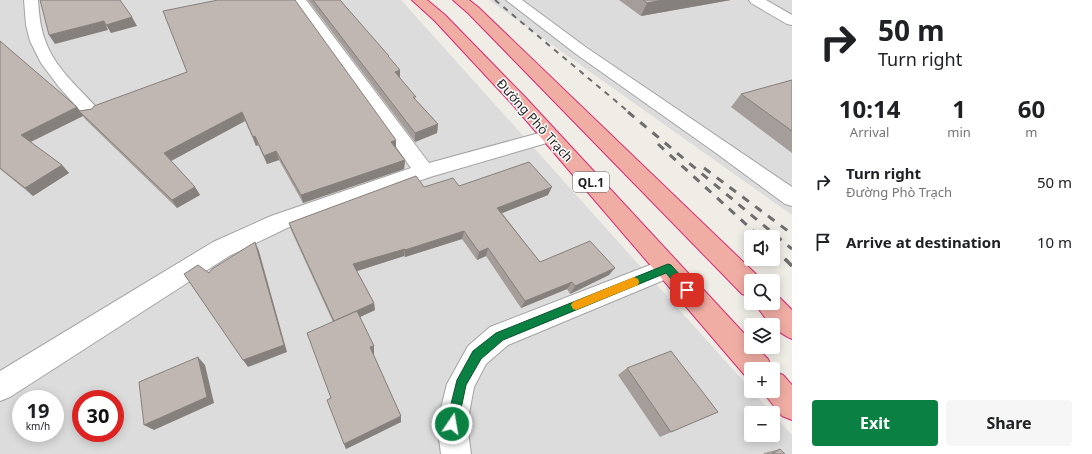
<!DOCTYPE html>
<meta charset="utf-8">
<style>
:root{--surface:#fff;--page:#f6f6f6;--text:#202124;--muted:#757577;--accent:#0b8043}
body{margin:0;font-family:"Noto Sans",sans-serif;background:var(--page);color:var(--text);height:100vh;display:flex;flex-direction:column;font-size:15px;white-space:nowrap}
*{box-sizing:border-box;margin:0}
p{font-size:13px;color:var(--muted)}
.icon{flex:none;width:22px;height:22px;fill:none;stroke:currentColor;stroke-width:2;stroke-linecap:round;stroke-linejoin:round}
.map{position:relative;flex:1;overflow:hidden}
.drawer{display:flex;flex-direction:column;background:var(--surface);width:300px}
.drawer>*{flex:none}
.top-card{background:#fff;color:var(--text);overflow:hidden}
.buttons{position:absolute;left:744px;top:230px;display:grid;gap:8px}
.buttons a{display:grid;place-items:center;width:36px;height:36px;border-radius:4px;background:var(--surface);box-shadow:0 2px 10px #0003;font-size:20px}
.speed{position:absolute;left:12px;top:390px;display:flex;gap:8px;font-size:20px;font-weight:700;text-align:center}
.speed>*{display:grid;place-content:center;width:52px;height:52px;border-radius:50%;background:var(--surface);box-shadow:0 2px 10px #0003;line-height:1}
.speed small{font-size:10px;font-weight:400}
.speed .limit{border:6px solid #d22;background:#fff;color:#111}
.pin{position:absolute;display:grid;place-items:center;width:34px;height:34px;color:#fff;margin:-17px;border-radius:8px;box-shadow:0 2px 6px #0006}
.me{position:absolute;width:44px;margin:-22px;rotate:12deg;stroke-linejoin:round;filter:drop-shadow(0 0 3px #0008)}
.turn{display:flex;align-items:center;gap:14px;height:84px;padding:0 20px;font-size:18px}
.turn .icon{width:52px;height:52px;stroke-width:2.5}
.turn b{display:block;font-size:28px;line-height:34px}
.eta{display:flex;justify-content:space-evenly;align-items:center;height:68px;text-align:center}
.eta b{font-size:24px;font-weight:700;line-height:28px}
.action{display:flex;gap:8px;margin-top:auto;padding:8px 20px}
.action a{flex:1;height:46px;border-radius:4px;background:var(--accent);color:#fff;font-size:16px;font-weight:700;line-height:46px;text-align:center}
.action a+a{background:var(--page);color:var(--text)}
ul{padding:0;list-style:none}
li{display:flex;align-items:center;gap:12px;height:60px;padding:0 20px}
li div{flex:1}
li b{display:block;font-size:15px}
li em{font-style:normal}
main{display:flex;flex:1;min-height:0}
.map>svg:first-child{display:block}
.residential{fill:#dddcdc;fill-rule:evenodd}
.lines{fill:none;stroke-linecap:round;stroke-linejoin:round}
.minor-casing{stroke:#a3a3a3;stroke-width:2}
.trunk-casing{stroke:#d72a77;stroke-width:2}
.minor{fill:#fff;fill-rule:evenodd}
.trunk{fill:#f0ada4;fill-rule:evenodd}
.rail-far2{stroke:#6d6d6d;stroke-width:2;stroke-dasharray:5.5 5.5;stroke-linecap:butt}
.rail-far1{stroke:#6d6d6d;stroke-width:3;stroke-dasharray:8 8;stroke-linecap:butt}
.rail{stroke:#6d6d6d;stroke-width:3.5;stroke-dasharray:10 10;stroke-linecap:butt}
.wall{fill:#a59d99}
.shaded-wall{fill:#86807d}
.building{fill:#c0b7b2;stroke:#86807d}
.route{fill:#0b8043;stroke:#07532c}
.slow{fill:#f59e0b}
.labels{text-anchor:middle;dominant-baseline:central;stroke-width:3;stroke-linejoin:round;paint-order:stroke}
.shield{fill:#fff;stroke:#626262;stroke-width:1}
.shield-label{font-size:12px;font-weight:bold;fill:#1f1f1f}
.street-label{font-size:13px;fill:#1f1f1f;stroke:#fff}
</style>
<main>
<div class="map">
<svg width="792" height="454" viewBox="0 0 792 454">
<rect width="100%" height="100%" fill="#f0ece6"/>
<!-- residential -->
<g class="residential">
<path d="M 0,0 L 401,0 L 772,413 L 751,413 L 751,435 L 773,435 L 773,414 L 792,435 L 792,454 L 0,454 ZM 21,399 L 55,399 L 55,433 L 21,433 ZM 81,399 L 115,399 L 115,433 L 81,433 Z"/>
<path d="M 489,0 L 792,0 L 792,215 Z"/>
</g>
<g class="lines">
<!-- minor casing -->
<g class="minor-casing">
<g id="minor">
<path d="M 24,0 L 38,0 C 39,13 40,27 45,40 C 54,67 78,87 97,108 L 100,112 L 97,116 L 91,118 L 85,116 L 59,87 L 41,63 L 30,41 L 26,25 Z"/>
<path d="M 292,0 L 306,0 L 429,163 L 550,130 L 557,132 L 559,136 L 557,140 L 430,177 L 287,228 L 229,256 L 10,397 L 0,401 L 0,371 L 213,242 L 271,216 L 411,168 Z"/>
<path d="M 506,0 L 522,0 L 587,48 L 792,187 L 792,206 L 785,204 L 716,153 L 576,54 Z"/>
<path d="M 749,0 L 766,0 L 792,15 L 792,25 L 787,24 L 751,3 Z"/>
<path d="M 668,258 L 676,261 L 680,268 L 676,275 L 508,345 L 486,364 L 474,387 L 467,424 L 471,454 L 441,454 L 437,424 L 447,384 L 468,346 L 490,327 Z"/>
</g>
</g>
<!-- trunk casing -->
<g class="trunk-casing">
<g id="trunk">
<path d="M 412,0 L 427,0 L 445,15 L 525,97 L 751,341 L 751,347 L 756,347 L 768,359 L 772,369 L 751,369 L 751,380 L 748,379 L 513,105 L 435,21 Z"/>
<path d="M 453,0 L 469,0 L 478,7 L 760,278 L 761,281 L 751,281 L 751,297 L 742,294 L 468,13 Z"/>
<path d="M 773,294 L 777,295 L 792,310 L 792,339 C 777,333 762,317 756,303 L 773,303 Z"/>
<path d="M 773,371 L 783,375 L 792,385 L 792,420 L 782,416 L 762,391 L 773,391 Z"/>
</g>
</g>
<!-- minor -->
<use href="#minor" class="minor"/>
<!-- trunk -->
<use href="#trunk" class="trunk"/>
<!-- rail-far2 -->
<path class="rail-far2" d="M 495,0 L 630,113"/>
<!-- rail-far1 -->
<g class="rail-far1">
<path d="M 628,112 L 792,249"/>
<path d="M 658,144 L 760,237"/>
<path d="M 704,168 L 792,234"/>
<path d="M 773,248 L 786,260"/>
</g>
<!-- rail -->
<path class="rail" d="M 785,259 L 792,266"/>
</g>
<!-- wall -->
<g class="wall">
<path d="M 308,0 L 340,0 L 389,58 L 400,78 L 416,100 L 438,124 L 437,133 L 415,142 Z"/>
<path d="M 619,0 L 731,0 L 641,16 Z"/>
<path d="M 0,41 L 77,107 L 83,116 L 31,142 L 62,165 L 69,173 L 33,196 L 0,169 Z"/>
<path d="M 187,72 L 396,140 L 396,147 L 405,160 L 404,169 L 303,203 L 279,160 L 267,164 L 258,145 L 256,146 L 245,121 L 171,161 L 195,187 L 200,195 L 177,208 L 86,120 L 79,111 L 92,109 Z"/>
<path d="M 792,80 L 792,153 L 731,107 L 741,94 Z"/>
<path d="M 459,186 L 548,195 L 502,213 L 540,262 L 609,275 L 570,294 L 567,289 L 521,308 L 486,256 L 477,260 L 462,239 L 405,257 L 404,256 L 357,271 L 374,303 L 375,310 L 360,317 L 374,346 L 374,354 L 373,354 L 401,416 L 401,422 L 346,449 L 344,444 L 331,398 L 333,322 L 291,230 L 289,223 L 424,187 Z"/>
<path d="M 627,368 L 718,412 L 660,437 L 618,375 Z"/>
<path d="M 780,449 L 785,454 L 763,454 L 764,453 Z"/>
</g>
<!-- shaded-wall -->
<g class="shaded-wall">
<path d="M 663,0 L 731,0 L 641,16 L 647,3 Z"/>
<path d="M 132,17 L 137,26 L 111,33 L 106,25 Z"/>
<path d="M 104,21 L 108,30 L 55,44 L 49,35 Z"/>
<path d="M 400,70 L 400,79 L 395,72 Z"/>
<path d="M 77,107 L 83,116 L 28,143 L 21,135 Z"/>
<path d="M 242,112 L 245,121 L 169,162 L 164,153 Z"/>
<path d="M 438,124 L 437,133 L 415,142 L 415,133 Z"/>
<path d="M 255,136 L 258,145 L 256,146 L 253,137 Z"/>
<path d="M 396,140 L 396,149 L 391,142 Z"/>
<path d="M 276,151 L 279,160 L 267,164 L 264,156 Z"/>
<path d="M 405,160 L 404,169 L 303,203 L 301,195 Z"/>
<path d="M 62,165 L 69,173 L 33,196 L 25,188 Z"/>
<path d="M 195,187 L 200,195 L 177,208 L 172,200 Z"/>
<path d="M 552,187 L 548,195 L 495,216 L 497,208 Z"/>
<path d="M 464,231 L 462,239 L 405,257 L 405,250 Z"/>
<path d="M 255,242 L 259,251 L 287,352 L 248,367 L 243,360 Z"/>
<path d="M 488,248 L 486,256 L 477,260 L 479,252 Z"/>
<path d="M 405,249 L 404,256 L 354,272 L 353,264 Z"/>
<path d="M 615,268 L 609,275 L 570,294 L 575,286 Z"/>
<path d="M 572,282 L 567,289 L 521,308 L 525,301 Z"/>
<path d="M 374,303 L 375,310 L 336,328 L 334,321 Z"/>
<path d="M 374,346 L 374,354 L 371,355 L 370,347 Z"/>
<path d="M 198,357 L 205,365 L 214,403 L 154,430 L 144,425 Z"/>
<path d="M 401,416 L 401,422 L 346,449 L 344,444 Z"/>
</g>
<!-- building -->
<g class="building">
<path d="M 40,0 L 120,0 L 132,17 L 106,25 L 104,21 L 49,35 Z"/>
<path d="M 218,0 L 295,0 L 396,140 L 391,142 L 405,160 L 301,195 L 276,151 L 264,156 L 255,136 L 253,137 L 242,112 L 164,153 L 195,187 L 172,200 L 79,111 L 92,109 L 94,106 L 187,72 L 163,11 Z"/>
<path d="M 313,0 L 340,0 L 389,56 L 388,56 L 400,70 L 395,72 L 416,97 L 413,97 L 438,124 L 415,133 Z"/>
<path d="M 643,0 L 663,0 L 647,3 Z"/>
<path d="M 0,41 L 77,107 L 21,135 L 62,165 L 25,188 L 0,168 Z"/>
<path d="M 792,80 L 792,131 L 741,94 Z"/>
<path d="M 529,162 L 552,187 L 497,208 L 540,262 L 590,241 L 615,268 L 575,286 L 572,282 L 525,301 L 488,248 L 479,252 L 464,231 L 405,250 L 405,249 L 353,264 L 374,303 L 334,321 L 289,223 L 416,176 L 424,187 L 453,178 L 459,186 Z"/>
<path d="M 255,242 L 284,345 L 243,360 L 184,274 L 198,265 L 209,273 L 212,269 Z"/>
<path d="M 357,311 L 374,346 L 370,347 L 401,416 L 344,444 L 327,400 L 331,398 L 307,333 Z"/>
<path d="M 671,351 L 718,412 L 671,432 L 627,368 Z"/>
<path d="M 198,357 L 207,397 L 144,425 L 139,382 Z"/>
<path d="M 780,449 L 785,454 L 772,454 Z"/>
</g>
<!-- route -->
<path class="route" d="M 668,264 L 671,265 L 690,286 L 692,290 L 690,293 L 687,294 L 683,293 L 666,273 L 503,340 L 481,359 L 466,385 L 457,428 L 452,430 L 448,428 L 446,424 L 457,380 L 473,351 L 496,333 Z"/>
<!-- slow -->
<path class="slow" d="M 634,277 L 638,279 L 639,282 L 638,285 L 576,310 L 573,309 L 571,305 L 573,302 Z"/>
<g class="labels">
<!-- shield labels -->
<rect class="shield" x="573" y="172" width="36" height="20" rx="3"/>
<g class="shield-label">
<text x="591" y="182">QL.1</text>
</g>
<!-- street labels -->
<g class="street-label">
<text transform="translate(535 120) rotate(48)">Đường Phò Trạch</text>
</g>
</g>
</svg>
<div class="buttons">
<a><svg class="icon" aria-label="sound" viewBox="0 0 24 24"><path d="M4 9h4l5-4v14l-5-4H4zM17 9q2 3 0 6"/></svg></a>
<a><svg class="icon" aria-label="search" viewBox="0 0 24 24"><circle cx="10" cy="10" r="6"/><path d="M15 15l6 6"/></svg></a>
<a><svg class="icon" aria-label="layers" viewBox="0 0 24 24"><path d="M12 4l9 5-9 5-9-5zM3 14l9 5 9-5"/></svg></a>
<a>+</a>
<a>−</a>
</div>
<div class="speed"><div>19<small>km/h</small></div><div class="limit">30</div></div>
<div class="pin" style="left:687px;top:290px;background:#d93025"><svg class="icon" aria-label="arrive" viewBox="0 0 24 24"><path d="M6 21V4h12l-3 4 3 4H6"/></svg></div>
<svg class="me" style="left:452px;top:424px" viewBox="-20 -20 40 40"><circle r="17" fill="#0b8043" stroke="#fff" stroke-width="3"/><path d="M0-11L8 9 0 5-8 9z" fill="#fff"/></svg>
</div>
<section class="drawer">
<div class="top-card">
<div class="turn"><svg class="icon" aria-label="right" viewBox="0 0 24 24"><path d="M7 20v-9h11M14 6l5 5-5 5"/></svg><div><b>50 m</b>Turn right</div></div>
</div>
<div class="eta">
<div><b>10:14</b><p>Arrival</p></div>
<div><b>1</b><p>min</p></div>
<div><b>60</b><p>m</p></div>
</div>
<ul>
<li><svg class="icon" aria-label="right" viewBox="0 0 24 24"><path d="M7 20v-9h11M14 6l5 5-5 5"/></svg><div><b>Turn right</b><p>Đường Phò Trạch</p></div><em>50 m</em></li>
<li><svg class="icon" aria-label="arrive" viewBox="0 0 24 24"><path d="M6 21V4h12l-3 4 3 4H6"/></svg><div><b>Arrive at destination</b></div><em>10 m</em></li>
</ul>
<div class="action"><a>Exit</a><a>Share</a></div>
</section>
</main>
